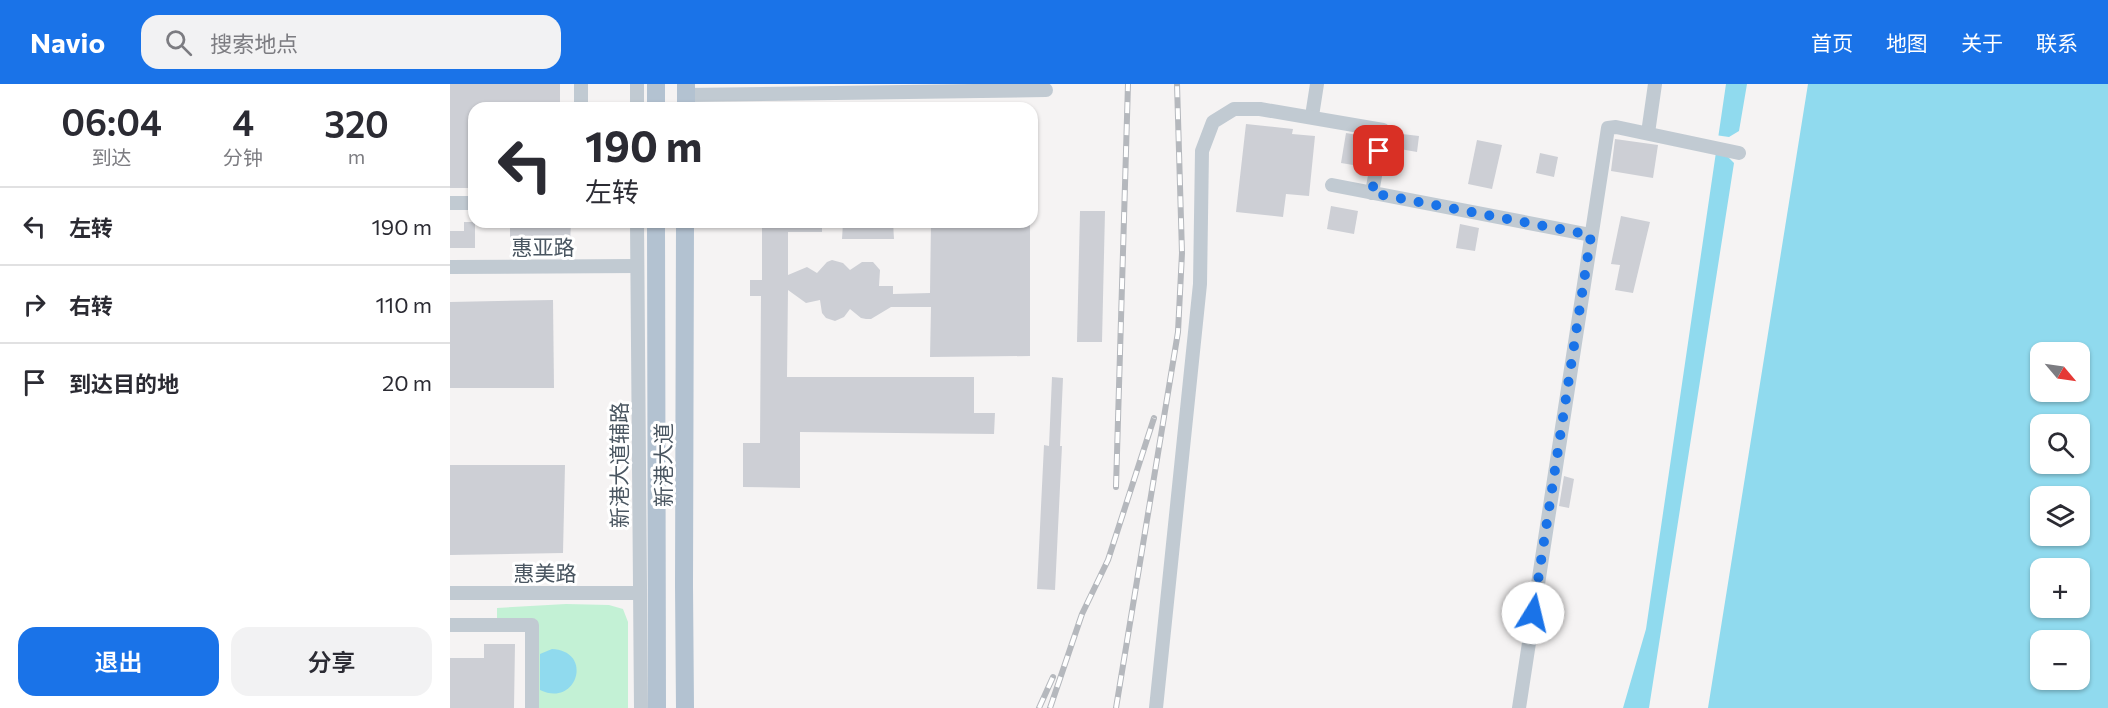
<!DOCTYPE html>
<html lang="zh">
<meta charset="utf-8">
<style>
:root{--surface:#fff;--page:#f2f2f3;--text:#2b2b33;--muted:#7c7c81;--line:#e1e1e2;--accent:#1a73e8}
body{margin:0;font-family:Commissioner,"Noto Sans SC",sans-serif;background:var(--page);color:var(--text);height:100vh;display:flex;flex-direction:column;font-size:22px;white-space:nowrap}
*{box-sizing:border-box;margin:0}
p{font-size:20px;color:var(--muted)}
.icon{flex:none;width:33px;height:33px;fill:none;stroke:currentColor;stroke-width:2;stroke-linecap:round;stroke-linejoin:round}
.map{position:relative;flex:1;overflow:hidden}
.side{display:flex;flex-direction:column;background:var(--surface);width:450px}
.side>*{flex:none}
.top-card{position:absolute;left:18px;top:18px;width:570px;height:126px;border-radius:18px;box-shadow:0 2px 4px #0004;background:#fff;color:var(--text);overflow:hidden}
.needle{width:39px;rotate:119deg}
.buttons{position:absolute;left:1580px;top:258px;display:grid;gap:12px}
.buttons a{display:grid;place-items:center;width:60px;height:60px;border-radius:12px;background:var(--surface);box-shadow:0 2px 4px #0004;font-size:30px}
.pin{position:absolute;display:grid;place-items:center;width:51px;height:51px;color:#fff;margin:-26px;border-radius:12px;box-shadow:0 3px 9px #0006}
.me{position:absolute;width:66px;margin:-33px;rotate:9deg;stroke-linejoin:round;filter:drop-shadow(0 0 4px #0008)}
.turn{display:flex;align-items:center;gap:21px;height:126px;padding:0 18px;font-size:27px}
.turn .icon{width:78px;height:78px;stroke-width:2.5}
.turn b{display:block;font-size:42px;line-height:51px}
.eta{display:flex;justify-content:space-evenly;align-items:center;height:102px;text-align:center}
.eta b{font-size:36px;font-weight:600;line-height:42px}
.button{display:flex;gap:12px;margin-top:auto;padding:12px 18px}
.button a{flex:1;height:69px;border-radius:18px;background:var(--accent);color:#fff;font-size:24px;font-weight:600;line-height:69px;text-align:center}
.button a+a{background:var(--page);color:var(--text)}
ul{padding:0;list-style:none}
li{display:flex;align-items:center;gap:18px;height:78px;padding:0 18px;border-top:2px solid var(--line)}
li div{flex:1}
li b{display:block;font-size:22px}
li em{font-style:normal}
header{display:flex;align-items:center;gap:36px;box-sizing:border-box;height:84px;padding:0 30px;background:var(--accent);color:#fff}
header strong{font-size:28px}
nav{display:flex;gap:33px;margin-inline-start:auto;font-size:21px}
.search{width:420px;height:54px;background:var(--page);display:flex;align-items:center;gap:15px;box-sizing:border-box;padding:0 21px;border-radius:18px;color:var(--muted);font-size:22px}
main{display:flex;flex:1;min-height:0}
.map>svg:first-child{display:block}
.green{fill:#c3f1d5}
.water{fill:#90daee;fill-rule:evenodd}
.pier{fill:#f5f3f3}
.building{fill:#cdcfd5}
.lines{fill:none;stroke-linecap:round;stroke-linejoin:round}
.minor{stroke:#c1cad2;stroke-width:14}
.major{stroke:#b3c2d1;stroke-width:18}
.rail-casing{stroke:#b5b8bd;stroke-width:6}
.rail{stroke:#fff;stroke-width:4;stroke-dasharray:11;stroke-linecap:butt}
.route{stroke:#1a73e8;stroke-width:10;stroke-dasharray:0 18}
.labels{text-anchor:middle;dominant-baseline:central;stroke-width:6;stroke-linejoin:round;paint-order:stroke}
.street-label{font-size:21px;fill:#4a5661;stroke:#fff}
</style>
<header>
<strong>Navio</strong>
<div class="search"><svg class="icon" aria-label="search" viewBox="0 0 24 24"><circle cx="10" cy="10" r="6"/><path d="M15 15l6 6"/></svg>搜索地点</div>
<nav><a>首页</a><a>地图</a><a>关于</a><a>联系</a></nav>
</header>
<main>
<section class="side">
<div class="eta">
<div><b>06:04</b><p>到达</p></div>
<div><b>4</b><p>分钟</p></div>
<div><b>320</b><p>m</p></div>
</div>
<ul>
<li><svg class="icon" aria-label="left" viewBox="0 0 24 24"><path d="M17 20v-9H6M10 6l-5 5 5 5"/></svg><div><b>左转</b></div><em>190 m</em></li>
<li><svg class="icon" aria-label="right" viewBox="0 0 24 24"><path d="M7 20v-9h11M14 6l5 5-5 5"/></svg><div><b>右转</b></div><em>110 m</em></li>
<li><svg class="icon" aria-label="arrive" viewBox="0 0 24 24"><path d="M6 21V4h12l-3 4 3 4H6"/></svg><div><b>到达目的地</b></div><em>20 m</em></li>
</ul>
<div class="button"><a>退出</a><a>分享</a></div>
</section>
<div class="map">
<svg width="1658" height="624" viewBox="0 0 1658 624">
<rect width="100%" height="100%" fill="#f5f3f3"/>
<!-- green -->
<path class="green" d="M 116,520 L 159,521 L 173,525 L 178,538 L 178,624 L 89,624 L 88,543 L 86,535 L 47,535 L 47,524 Z"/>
<!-- water -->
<g class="water">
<path d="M 1276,0 L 1658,0 L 1658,624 L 1173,624 L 1196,545 ZM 1590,268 L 1629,268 L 1629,308 L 1590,308 ZM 1590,340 L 1629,340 L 1629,380 L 1590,380 ZM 1590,412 L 1629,412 L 1629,452 L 1590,452 ZM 1590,484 L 1629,484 L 1629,524 L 1590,524 ZM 1590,556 L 1629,556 L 1629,596 L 1590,596 Z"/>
<path d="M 102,565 C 144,567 127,624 90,606 L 90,570 Z"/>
</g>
<!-- pier -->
<path class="pier" d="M 1297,0 L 1358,0 L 1258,624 L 1199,624 L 1284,79 L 1276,71 L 1263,69 L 1265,51 L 1279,53 L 1289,47 Z"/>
<!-- building -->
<g class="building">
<path d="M 0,0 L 110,0 L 110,24 L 24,24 L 24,104 L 0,104 Z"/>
<path d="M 796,40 L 843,45 L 842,50 L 865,52 L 859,112 L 836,110 L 833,133 L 786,128 Z"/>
<path d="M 896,49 L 914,52 L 909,82 L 891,79 Z"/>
<path d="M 952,50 L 969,52 L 967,68 L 950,65 Z"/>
<path d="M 1165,55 L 1208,61 L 1203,94 L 1161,87 Z"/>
<path d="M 1027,56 L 1052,61 L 1042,105 L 1018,100 Z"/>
<path d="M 1090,69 L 1108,73 L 1104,93 L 1086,89 Z"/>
<path d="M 881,122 L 908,127 L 904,150 L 877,145 Z"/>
<path d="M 630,127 L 655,127 L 652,258 L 627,258 Z"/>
<path d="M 1171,132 L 1200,138 L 1183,209 L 1165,206 L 1170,181 L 1161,180 Z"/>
<path d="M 14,138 L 25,138 L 25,164 L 0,164 L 0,147 L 14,147 Z"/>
<path d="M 60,138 L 121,138 L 120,159 L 60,158 Z"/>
<path d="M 312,138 L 372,138 L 372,148 L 338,148 L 338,191 L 357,183 L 367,189 L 377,178 L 382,176 L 393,179 L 400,186 L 412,178 L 423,178 L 430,186 L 429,202 L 443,202 L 443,210 L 480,209 L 481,138 L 580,138 L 580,272 L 480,273 L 481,223 L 441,223 L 421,235 L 416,235 L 411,234 L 400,225 L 394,233 L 385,237 L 376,234 L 372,229 L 370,216 L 356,219 L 338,206 L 337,293 L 524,293 L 524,329 L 545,329 L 544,350 L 350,348 L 350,404 L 293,403 L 293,359 L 310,359 L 311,212 L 300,212 L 300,196 L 312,196 Z"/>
<path d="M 411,138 L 443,138 L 444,155 L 392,155 L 393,139 Z"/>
<path d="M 1010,140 L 1029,144 L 1025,167 L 1006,164 Z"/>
<path d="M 103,216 L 104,304 L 0,304 L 0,218 Z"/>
<path d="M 602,293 L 613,294 L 610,362 L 612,362 L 605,506 L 587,505 L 594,361 L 599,362 Z"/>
<path d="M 0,381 L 115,381 L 113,469 L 0,471 Z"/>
<path d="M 1114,392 L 1124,395 L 1119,424 L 1109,422 Z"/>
<path d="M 34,560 L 65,560 L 64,624 L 0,624 L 0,574 L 34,574 Z"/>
</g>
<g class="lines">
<!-- minor -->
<g class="minor">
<path d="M 131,0 L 131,24"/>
<path d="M 187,0 L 187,24"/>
<path d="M 236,11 L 596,6"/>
<path d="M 862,32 L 867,0"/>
<path d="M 1198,49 L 1205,0"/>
<path d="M 882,101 L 1141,151"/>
<path d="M 0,119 L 24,119"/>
<path d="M 187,138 L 191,624"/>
<path d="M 0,183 L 187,182"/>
<path d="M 0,509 L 190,509"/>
<path d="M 0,541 L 82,541 L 82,624"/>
<path d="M 706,624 L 750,200 L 752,67 L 763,38 L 784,25 L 810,25 L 933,46 L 922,109"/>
<path d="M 1069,624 L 1158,44 L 1166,43 L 1289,69"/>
</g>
<!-- major -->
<g class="major">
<path d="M 206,0 L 206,24"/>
<path d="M 236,24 L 236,0"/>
<path d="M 206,138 L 207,624"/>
<path d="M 235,138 L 234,502 L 235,624"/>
</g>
<!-- rail casing -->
<g class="rail-casing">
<g id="rail">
<path d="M 666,403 L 678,0"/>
<path d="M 589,624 L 603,593"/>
<path d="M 600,624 L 632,530 L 658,476 L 704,334"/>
<path d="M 666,624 L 728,248 L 732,169 L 727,0"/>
</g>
</g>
<!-- rail -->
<use href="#rail" class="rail"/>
</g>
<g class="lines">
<!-- route -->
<path class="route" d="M 929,67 L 922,109 L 1141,151 L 1083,529"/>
</g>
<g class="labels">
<!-- street labels -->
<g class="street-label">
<text x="93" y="162">惠亚路</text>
<text transform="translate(168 381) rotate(-90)">新港大道辅路</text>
<text transform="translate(212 381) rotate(-90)">新港大道</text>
<text x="95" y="488">惠美路</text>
</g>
</g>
</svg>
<div class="buttons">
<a><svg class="needle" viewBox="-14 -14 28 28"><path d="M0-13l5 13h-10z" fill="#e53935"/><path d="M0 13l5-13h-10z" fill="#7c7c81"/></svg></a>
<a><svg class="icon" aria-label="search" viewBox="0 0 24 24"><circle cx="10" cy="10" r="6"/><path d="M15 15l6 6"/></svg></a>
<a><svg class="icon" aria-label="layers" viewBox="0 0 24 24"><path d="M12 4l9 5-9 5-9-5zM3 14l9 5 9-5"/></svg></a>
<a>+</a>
<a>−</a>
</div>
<div class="pin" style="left:929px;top:67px;background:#d93025"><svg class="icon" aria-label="arrive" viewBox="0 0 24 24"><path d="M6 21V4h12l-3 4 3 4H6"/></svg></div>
<svg class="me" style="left:1083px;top:529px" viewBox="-20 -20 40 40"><circle r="19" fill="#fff"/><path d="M0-13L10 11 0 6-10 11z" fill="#1a73e8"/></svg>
<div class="top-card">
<div class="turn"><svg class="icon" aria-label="left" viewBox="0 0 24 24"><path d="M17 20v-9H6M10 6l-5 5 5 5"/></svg><div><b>190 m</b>左转</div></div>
</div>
</div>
</main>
